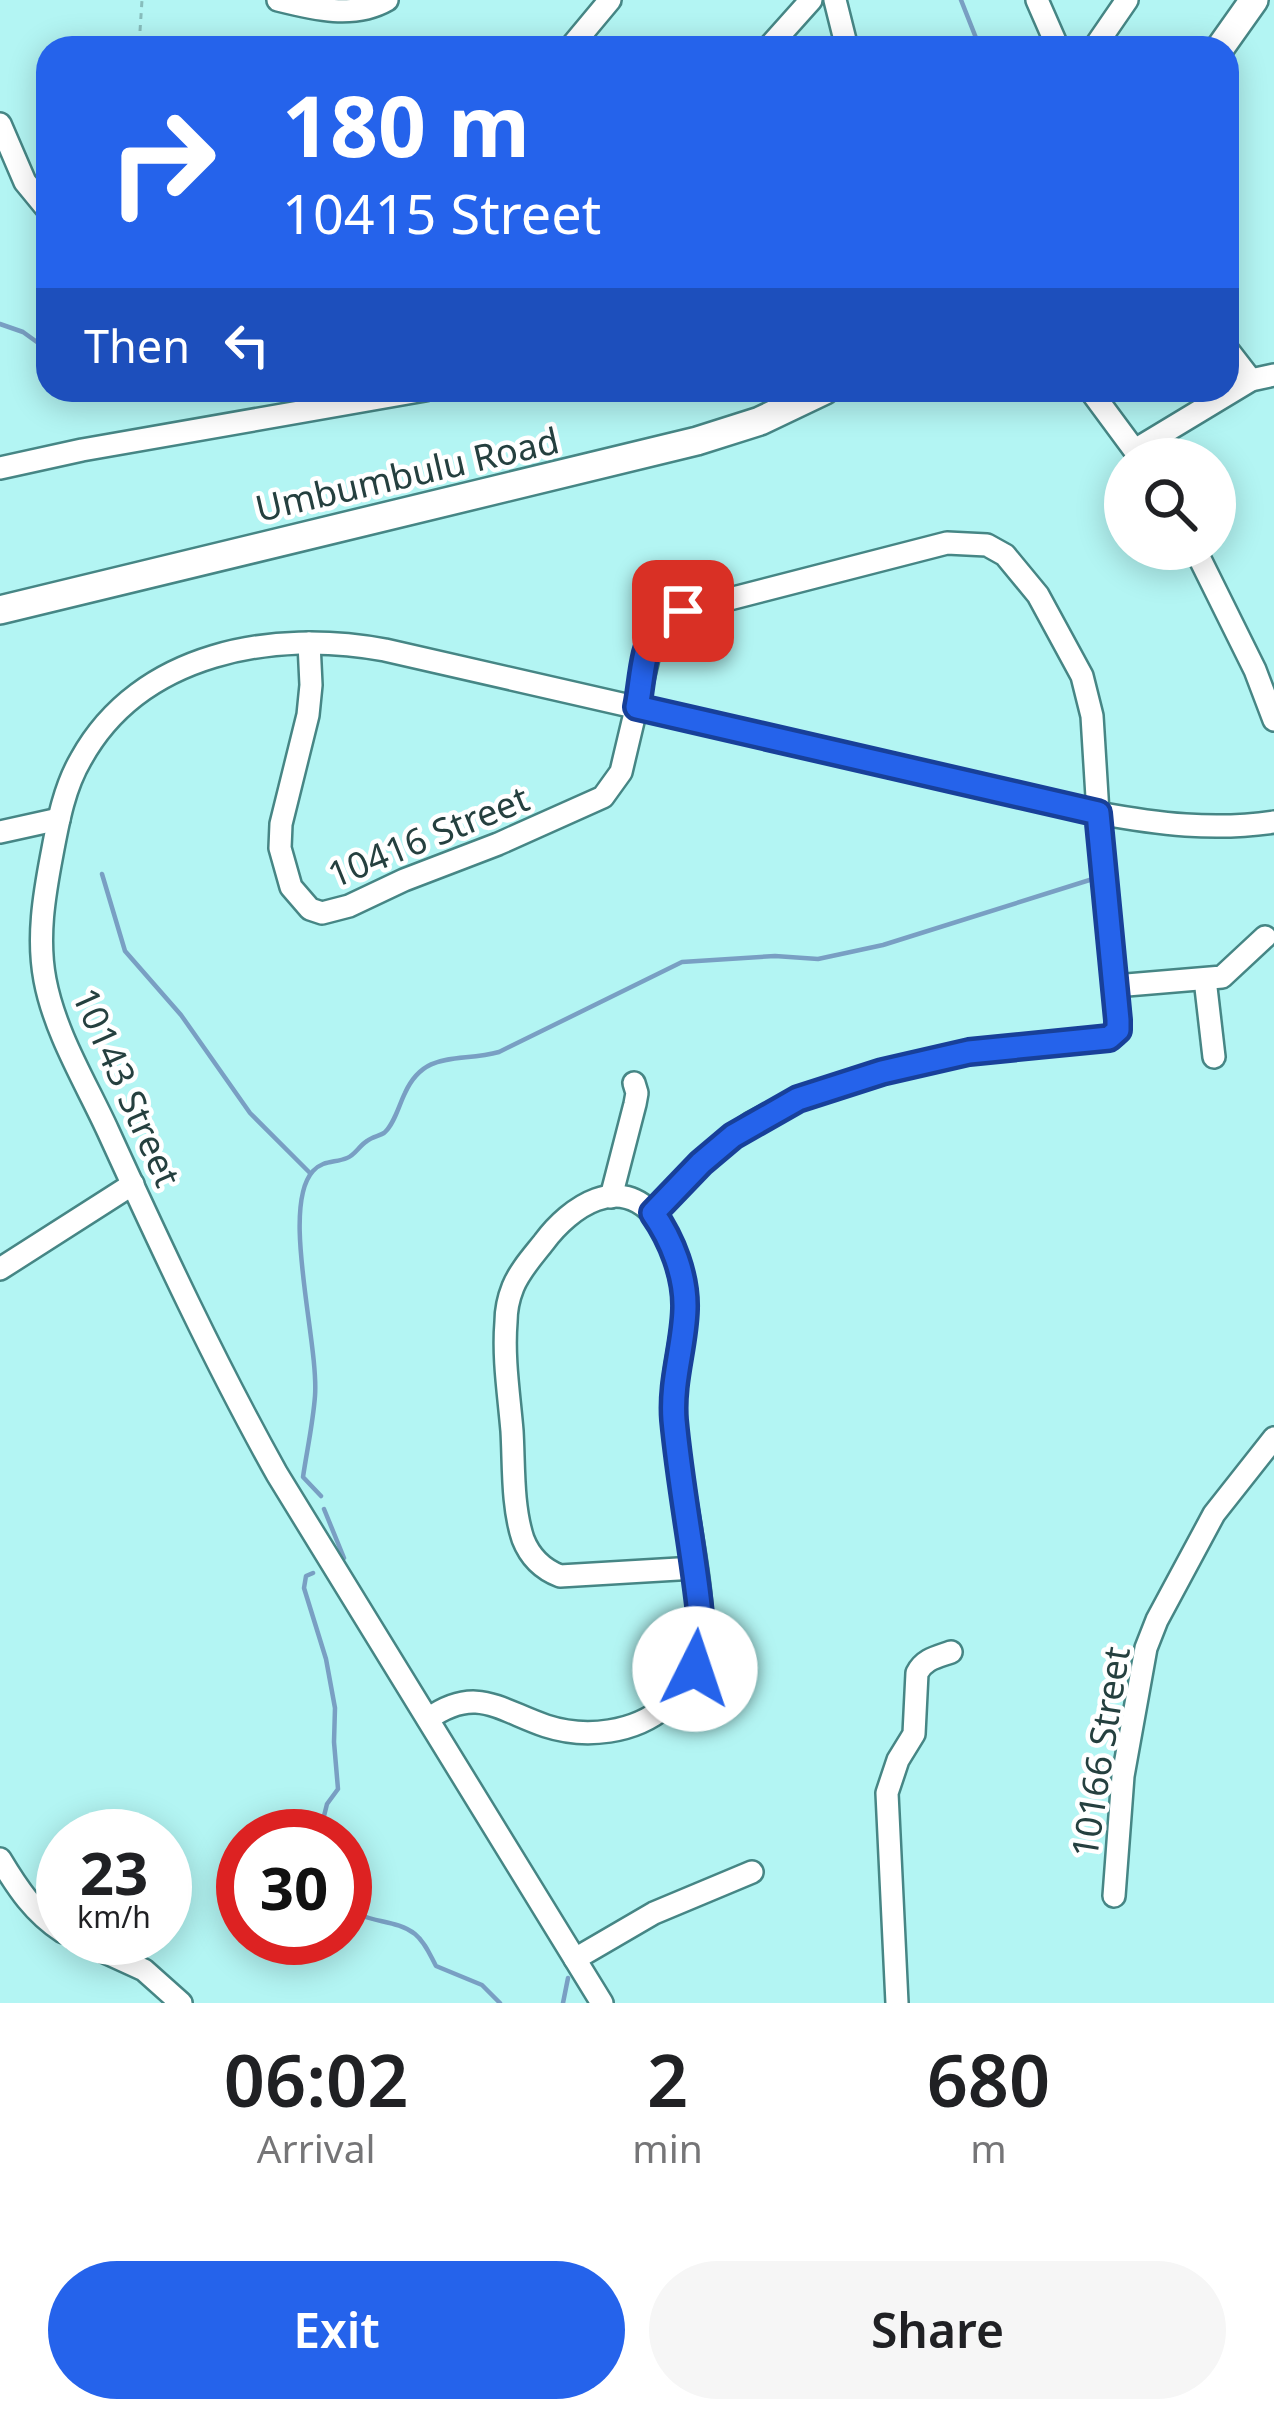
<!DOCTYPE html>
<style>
:root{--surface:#fff;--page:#f6f6f6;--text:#202124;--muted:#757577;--accent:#2563eb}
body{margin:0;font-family:"Noto Sans",sans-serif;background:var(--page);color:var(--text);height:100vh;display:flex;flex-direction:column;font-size:45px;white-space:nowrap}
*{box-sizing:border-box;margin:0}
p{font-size:39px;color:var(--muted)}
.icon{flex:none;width:66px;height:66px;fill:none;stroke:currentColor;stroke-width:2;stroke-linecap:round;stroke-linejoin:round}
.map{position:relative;height:2003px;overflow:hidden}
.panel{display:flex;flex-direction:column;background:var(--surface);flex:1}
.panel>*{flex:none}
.banner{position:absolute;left:36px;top:36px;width:1203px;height:366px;border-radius:36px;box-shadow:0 6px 30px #0003;background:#2563eb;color:#fff;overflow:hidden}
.tools{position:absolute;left:1104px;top:438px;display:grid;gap:24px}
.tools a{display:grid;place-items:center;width:132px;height:132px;border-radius:50%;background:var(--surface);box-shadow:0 6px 30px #0003;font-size:60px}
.speed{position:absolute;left:36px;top:1809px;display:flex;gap:24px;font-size:60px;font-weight:700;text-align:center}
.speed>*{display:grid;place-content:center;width:156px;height:156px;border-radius:50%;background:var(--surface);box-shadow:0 6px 30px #0003;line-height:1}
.speed small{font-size:30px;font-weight:400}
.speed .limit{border:18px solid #d22;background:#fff;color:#111}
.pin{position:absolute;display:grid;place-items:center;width:102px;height:102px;color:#fff;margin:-51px;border-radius:24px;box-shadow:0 6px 18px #0006}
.me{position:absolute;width:132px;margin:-66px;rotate:4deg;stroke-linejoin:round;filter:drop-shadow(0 0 9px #0008)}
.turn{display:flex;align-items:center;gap:42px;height:252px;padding:0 48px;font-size:54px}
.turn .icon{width:156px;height:156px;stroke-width:2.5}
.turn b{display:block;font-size:84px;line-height:102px}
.then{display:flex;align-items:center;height:114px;padding:0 48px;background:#0003;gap:24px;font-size:45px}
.eta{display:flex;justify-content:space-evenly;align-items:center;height:204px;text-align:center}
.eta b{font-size:72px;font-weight:600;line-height:84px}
.action{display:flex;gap:24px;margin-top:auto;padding:24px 48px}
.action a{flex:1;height:138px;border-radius:72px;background:var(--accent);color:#fff;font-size:48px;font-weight:600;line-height:138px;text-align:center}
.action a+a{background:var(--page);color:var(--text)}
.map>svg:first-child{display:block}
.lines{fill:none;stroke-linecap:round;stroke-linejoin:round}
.stream{stroke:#799fc3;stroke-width:4.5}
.minor-casing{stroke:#468685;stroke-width:26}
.major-casing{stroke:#468685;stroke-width:32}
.path{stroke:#87bdbc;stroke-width:3;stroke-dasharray:6 6;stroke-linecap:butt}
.minor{stroke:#fff;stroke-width:21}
.major{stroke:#fff;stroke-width:27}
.route-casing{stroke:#184099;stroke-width:30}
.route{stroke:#2563eb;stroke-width:21}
.labels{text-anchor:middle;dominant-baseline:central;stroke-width:9;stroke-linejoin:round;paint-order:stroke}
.street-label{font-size:36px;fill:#25403f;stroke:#fff}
</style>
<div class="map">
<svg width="1274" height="2003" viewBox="0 0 1274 2003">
<rect width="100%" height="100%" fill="#b3f5f3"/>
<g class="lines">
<!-- stream -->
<g class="stream">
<path d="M 961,0 L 980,48"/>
<path d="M 0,324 L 23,332 L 48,350"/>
<path d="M 139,390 L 161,398"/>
<path d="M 102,874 L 125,951 L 181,1015 L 250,1113 L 310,1173"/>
<path d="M 321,1496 L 303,1477 C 307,1450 313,1423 315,1396 C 319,1342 280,1207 313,1171 C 323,1160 335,1163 347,1158 C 355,1155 359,1146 367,1141 C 372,1137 379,1136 384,1133 C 394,1125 399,1105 405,1093 C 425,1049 459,1063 499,1052 L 682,962 L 775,956 L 818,959 L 883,945 L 1096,878"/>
<path d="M 324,1509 L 344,1558 L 340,1560"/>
<path d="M 313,1573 L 306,1576 L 304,1588 L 326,1659 L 335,1708 L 334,1742 L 338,1789 L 327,1804 L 319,1836"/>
<path d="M 345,1903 C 362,1925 393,1917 415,1934 C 425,1942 430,1955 436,1966 L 482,1985 L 500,2003"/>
<path d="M 563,2003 L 568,1978"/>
</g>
<!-- minor casing -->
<g class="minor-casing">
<g id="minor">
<path d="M 278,0 C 314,9 354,19 387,0"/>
<path d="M 835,0 L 847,48"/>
<path d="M 1037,0 L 1058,48"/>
<path d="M 570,48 L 610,0"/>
<path d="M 768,48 L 811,0"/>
<path d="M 1094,48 L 1127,0"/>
<path d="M 0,124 L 25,182 L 48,210"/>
<path d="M 1227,349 L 1251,380"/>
<path d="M 1090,390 L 1141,459"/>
<path d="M 1135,450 L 1251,380 L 1274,375"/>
<path d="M 0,468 L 82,450 L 425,390"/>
<path d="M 1195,549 L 1255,670 L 1274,720"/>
<path d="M 309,643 L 311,685 L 308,715 L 281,824 L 280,848 L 291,887 L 310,909 L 322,913 L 349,906 L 404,880 L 498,844 L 603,797 L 621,772 L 654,633 L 660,625 L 683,611 L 947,543 L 987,545 L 1005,555 L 1038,595 L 1082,676 L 1092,716 L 1098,813 L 1118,1020 L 1115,1035 L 1101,1039 L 969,1052 L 882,1072 L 798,1099 L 751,1123 L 733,1136 L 701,1163 L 654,1213"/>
<path d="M 0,832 L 59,819"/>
<path d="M 1205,979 L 1214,1057"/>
<path d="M 1115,986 L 1222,977 L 1265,937"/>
<path d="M 611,1197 L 635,1104 L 637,1093 L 634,1083"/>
<path d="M 0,1269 L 133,1184"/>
<path d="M 428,1719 C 476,1685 499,1710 546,1726 C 586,1739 635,1733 666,1706 C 682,1692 695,1675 700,1654 C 708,1612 689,1527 683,1483 C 678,1453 672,1422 673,1392 C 675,1353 691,1315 680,1276 C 675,1256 669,1234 656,1218 C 620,1172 570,1207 544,1242 C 533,1256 520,1270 513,1287 C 509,1297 506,1310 506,1322 C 503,1358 509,1395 512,1431 C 514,1465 512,1506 523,1539 C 530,1557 542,1569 560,1576 L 695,1568"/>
<path d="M 0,1859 C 18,1889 34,1913 63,1932"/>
<path d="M 1114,1896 L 1123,1776 L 1146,1648 L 1157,1620 L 1214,1514 L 1274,1438"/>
<path d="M 74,1938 L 144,1970 L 181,2003"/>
<path d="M 575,1959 L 654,1913 L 752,1872"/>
<path d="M 602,2003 L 277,1474 C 215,1363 161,1247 108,1131 C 86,1083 55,1033 45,980 C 37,938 44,896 52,854 C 58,822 64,788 81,759 C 140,652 274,629 385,650 L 1098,813 C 1158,824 1213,831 1274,822"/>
<path d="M 897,2003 L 887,1793 L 898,1760 L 914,1734 L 917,1673 C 924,1659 937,1657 951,1652"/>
</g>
</g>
<!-- major casing -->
<g class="major-casing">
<g id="major">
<path d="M 1220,48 L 1254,0"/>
<path d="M 0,610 L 697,441 L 760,421 L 825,390"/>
</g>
</g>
<!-- path -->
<path class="path" d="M 140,31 L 142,0"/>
<!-- minor -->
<use href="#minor" class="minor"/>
<!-- major -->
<use href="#major" class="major"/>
</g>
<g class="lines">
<!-- route casing -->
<g class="route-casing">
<path id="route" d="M 683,611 C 674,616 664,620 657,628 C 642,647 642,684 637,707 L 1098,813 L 1118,1020 L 1118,1030 L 1109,1038 L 969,1052 L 882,1072 L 798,1099 L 733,1136 L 701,1163 L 653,1213 C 672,1240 686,1276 685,1309 C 684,1347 671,1380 674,1420 C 680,1485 693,1549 700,1614 L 701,1638 L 695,1669"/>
</g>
<!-- route -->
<use href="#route" class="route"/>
</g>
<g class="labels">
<!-- street labels -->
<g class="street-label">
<text transform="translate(407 474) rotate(-13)">Umbumbulu Road</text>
<text transform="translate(428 836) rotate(-22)">10416 Street</text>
<text transform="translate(127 1087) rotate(66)">10143 Street</text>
<text transform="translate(1100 1752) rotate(-81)">10166 Street</text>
</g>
</g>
</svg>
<div class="tools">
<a><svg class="icon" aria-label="search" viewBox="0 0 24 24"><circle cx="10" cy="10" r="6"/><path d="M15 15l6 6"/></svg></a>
</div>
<div class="speed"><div>23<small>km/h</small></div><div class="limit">30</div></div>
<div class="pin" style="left:683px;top:611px;background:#d93025"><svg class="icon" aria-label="arrive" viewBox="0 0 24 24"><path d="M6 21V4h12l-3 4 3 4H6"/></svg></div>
<svg class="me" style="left:695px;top:1669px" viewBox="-20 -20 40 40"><circle r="19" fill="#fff"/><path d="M0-13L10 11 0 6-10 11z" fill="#2563eb"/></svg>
<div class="banner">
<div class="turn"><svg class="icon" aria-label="right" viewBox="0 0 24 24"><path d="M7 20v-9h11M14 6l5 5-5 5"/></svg><div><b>180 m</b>10415 Street</div></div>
<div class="then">Then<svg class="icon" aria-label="left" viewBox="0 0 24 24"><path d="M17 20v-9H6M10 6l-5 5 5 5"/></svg></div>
</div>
</div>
<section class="panel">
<div class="eta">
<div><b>06:02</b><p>Arrival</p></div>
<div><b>2</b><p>min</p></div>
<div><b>680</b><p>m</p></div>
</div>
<div class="action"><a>Exit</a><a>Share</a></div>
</section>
